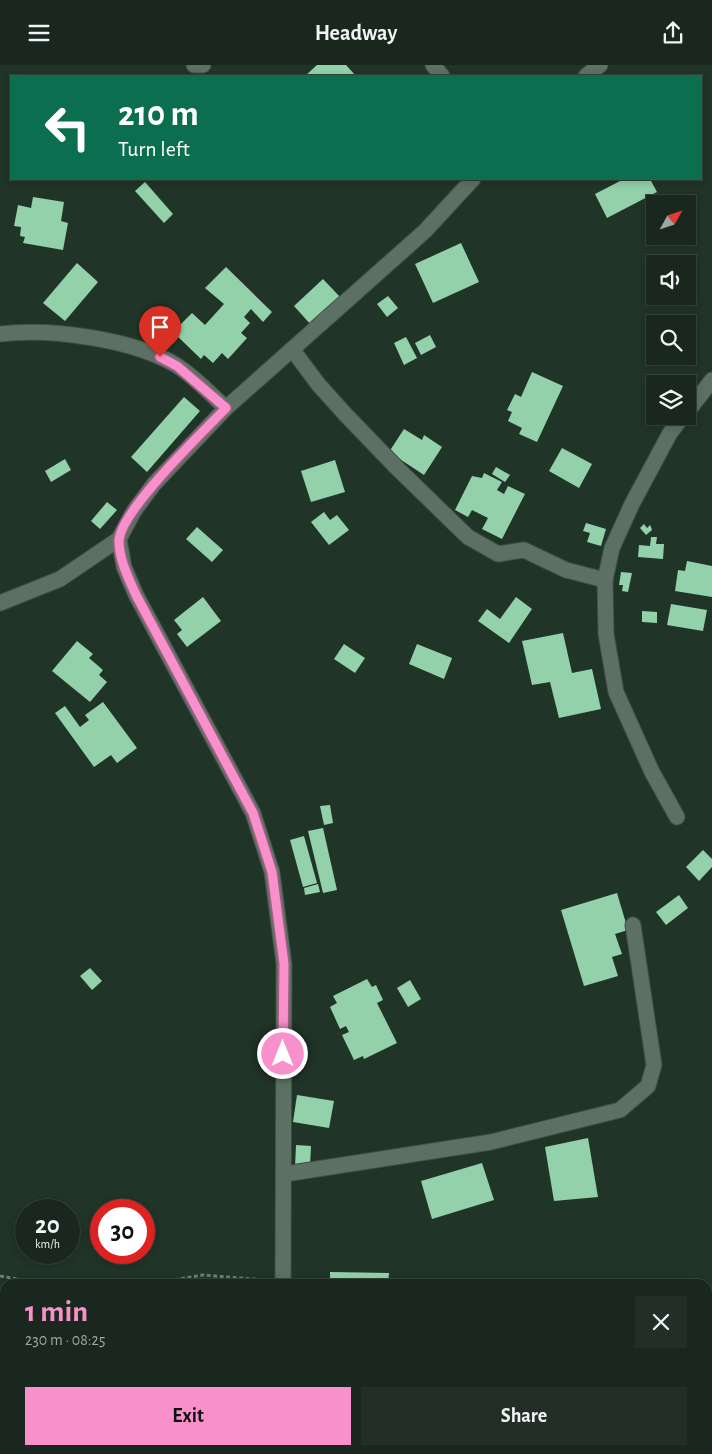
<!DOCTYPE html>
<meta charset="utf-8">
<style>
:root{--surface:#19271e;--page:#222f27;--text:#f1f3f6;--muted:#9fa5a4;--line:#37443c;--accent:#f890cb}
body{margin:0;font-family:"Alegreya Sans",sans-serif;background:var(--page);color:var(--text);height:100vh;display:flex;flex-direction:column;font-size:19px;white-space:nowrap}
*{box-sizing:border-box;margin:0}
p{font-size:16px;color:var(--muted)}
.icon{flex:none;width:28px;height:28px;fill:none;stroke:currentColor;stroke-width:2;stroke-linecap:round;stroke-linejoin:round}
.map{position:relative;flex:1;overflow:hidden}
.drawer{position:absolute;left:0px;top:1214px;width:712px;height:176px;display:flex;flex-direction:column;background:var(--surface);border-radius:15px 15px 0 0;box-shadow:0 2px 8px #0003,0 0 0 1px var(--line)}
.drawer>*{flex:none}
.hud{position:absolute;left:10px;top:10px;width:692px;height:105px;border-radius:0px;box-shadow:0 2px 8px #0003,0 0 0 1px var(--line);background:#0b6e4f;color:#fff;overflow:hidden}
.needle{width:32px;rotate:50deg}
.buttons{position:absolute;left:646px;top:130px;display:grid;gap:10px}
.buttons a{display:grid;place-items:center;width:50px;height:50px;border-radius:0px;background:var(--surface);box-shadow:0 2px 8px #0003,0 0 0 1px var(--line);font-size:25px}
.speed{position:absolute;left:15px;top:1134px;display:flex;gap:10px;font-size:25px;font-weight:700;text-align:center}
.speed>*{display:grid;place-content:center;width:65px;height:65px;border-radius:50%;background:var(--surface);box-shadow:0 2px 8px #0003,0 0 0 1px var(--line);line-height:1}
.speed small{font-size:12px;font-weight:400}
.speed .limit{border:8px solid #d22;background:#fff;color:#111}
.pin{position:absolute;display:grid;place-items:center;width:42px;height:42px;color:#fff;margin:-51px -21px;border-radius:50% 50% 50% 0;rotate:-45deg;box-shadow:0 0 5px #0007}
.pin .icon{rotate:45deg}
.me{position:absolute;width:55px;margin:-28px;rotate:0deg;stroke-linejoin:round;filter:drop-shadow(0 0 4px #0008)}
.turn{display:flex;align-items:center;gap:18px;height:105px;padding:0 25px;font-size:22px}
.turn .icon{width:65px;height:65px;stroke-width:2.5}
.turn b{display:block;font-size:35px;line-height:42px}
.round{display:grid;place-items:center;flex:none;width:52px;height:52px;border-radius:0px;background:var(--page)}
.headline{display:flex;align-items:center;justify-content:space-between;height:85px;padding:0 25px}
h1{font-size:30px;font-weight:700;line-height:38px;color:var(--accent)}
.primary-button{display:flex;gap:10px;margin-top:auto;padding:10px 25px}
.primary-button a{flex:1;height:58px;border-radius:0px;background:var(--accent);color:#111;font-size:20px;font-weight:700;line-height:58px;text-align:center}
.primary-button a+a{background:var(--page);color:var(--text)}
header{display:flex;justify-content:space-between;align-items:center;height:65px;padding:0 25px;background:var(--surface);font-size:22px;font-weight:700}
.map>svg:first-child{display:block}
.building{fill:#93d1aa}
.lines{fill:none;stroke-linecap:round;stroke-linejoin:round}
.minor-casing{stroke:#3f5046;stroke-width:17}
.path{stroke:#6d7e73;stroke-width:3;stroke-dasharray:4 2.5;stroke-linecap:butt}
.minor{stroke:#5c7163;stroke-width:15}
.route-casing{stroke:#a15e84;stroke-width:12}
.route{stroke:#f890cb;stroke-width:9}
</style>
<header><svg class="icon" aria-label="menu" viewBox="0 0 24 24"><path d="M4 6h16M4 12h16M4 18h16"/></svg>Headway<svg class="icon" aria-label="share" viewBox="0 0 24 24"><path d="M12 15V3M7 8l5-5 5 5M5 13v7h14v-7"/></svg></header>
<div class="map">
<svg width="712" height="1389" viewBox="0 0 712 1389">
<rect width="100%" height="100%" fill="#213428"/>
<!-- building -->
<g class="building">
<path d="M 317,0 L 346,0 L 356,11 L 305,11 Z"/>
<path d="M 624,114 L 650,114 L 657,127 L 607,153 L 595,129 Z"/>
<path d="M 145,117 L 173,149 L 164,158 L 135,126 Z"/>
<path d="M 33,132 L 64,137 L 61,156 L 68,158 L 63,185 L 23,178 L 25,172 L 20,171 L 21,162 L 14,161 L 18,140 L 31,143 Z"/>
<path d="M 461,178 L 479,217 L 433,238 L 415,199 Z"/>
<path d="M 77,198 L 98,217 L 65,256 L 43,238 Z"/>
<path d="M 226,202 L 272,247 L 263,257 L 251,244 L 244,252 L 250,258 L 241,268 L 247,273 L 228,294 L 222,288 L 213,298 L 204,290 L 201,294 L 173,267 L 192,248 L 205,260 L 224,239 L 205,223 Z"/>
<path d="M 323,214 L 341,233 L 312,261 L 294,241 Z"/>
<path d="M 388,231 L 398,243 L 387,252 L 377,239 Z"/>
<path d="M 430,270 L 436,282 L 421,290 L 415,278 Z"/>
<path d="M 406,272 L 417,293 L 404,300 L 394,278 Z"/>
<path d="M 532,307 L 563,321 L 537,377 L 519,369 L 522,363 L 508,356 L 512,347 L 507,345 L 515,329 L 521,332 Z"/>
<path d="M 184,332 L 200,346 L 147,407 L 131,392 Z"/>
<path d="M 404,364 L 422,375 L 424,370 L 442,382 L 424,410 L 389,387 Z"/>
<path d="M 562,383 L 592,399 L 579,423 L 549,406 Z"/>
<path d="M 65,394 L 71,405 L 51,417 L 45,406 Z"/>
<path d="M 335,395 L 345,427 L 311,437 L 301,406 Z"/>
<path d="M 496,402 L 510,410 L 505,417 L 492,409 Z"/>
<path d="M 484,408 L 502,417 L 497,425 L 504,429 L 508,421 L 525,429 L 502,474 L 482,464 L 488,453 L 472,445 L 468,452 L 455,445 L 472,411 L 482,413 Z"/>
<path d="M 107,437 L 117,445 L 100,464 L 91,456 Z"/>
<path d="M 324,447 L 330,455 L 337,450 L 349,465 L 329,480 L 311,457 Z"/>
<path d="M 586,458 L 606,464 L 601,481 L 587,477 L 590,468 L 583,466 Z"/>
<path d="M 644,459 L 647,463 L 650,460 L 651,462 L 652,465 L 646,470 L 640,463 Z"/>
<path d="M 197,462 L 223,485 L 212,497 L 186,474 Z"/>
<path d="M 651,472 L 657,472 L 656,479 L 664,479 L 663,494 L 638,492 L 639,480 L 650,481 Z"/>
<path d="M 687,496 L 712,501 L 712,532 L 675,526 L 678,505 L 685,506 Z"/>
<path d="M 621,507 L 632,508 L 628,527 L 622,526 L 623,520 L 619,520 Z"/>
<path d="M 203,532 L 221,556 L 187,582 L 177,569 L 182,565 L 174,555 Z"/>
<path d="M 516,532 L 532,544 L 509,578 L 478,556 L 487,544 L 500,554 Z"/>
<path d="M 671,539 L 707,545 L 703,566 L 667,560 Z"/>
<path d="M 642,546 L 657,547 L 657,558 L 642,557 Z"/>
<path d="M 563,568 L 572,608 L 592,604 L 601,644 L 559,653 L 550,617 L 532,620 L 522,576 Z"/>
<path d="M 77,576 L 93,589 L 89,593 L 103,605 L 99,610 L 107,617 L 90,637 L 52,606 Z"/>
<path d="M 344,579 L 365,593 L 355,608 L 334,594 Z"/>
<path d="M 417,579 L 452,593 L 444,614 L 409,599 Z"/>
<path d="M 103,637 L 137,683 L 117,698 L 111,690 L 94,702 L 55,648 L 65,641 L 80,662 L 89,655 L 85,650 Z"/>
<path d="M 330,740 L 333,758 L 324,760 L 320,741 Z"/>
<path d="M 323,763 L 337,825 L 323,828 L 308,766 Z"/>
<path d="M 304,771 L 317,818 L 303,822 L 290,775 Z"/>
<path d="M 703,785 L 712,794 L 712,802 L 699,816 L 686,802 Z"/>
<path d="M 318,819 L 320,827 L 305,830 L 304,823 Z"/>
<path d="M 617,828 L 628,865 L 615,869 L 622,889 L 612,892 L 618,911 L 584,921 L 561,845 Z"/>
<path d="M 679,830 L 688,843 L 666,860 L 656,847 Z"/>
<path d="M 90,903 L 102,916 L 92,925 L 80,911 Z"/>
<path d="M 367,914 L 372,922 L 376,920 L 383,935 L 377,938 L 397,978 L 364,994 L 363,991 L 354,995 L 342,970 L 349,967 L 346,961 L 340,964 L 330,942 L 337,938 L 333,931 Z"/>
<path d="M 410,915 L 421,934 L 408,942 L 397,923 Z"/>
<path d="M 297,1030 L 334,1036 L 329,1063 L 293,1057 Z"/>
<path d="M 588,1073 L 598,1132 L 554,1136 L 545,1082 Z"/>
<path d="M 296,1080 L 311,1081 L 310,1102 L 295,1102 Z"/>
<path d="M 482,1098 L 494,1135 L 432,1154 L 421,1116 Z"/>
<path d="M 330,1207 L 389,1208 L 388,1219 L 330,1219 Z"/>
<path d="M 0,1330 L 5,1335 L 2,1340 L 5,1348 L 0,1352 Z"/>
<path d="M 708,1371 L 712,1374 L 712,1389 L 695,1389 L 697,1385 L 708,1385 Z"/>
<path d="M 155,1385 L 176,1385 L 179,1389 L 157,1389 Z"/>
<path d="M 233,1385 L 270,1385 L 265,1389 L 236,1389 Z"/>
</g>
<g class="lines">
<!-- minor casing -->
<g class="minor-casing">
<g id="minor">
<path d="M 194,0 L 203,0"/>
<path d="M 433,0 L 442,11"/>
<path d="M 586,11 L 600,0"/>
<path d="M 0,269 C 51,263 132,274 176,300 C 194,311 210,329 226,343"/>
<path d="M 292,284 L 318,319 L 345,349 L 397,403 L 468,472 L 498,489 L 524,485 L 566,505 L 605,515"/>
<path d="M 688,346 L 712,315"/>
<path d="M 0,538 L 60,514 L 119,474"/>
<path d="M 677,752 L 652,707 L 616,627 L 606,569 L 605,515 L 612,483 L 632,439 L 670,368 L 683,351"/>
<path d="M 285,1109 L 491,1077 L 620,1045 L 648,1021 L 654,1000 L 633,860"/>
<path d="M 283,1219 L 284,899 L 272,807 L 253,748 L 136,530 L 124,502 L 119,474 L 134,446 L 154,419 L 226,343 L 425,166 L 473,114"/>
<path d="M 277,1389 L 278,1385"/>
</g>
</g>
<!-- path -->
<g class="path">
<path d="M 0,1211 L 46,1219"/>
<path d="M 149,1219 L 203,1210 L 265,1215"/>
</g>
<!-- minor -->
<use href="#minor" class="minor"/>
</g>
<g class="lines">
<!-- route casing -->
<g class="route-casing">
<path id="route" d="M 160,292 L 177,301 L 226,343 C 203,367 120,446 119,476 C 119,495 129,514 136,530 L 253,748 L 272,807 L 284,899 L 283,989"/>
</g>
<!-- route -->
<use href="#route" class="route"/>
</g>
</svg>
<div class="buttons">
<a><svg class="needle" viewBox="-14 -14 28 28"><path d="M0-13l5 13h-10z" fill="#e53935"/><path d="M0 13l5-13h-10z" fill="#9fa5a4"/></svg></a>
<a><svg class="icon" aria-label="sound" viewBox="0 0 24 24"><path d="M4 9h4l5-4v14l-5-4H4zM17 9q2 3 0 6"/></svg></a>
<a><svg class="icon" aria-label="search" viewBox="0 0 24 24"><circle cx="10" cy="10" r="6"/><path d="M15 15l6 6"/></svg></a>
<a><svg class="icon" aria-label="layers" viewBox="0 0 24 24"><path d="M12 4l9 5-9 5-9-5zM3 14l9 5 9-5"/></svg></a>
</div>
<div class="speed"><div>20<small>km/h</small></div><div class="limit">30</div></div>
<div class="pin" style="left:160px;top:292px;background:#d93025"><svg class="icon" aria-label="arrive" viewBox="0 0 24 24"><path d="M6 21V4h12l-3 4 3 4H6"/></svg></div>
<svg class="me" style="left:283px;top:989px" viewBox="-20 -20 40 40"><circle r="17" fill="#f890cb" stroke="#fff" stroke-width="3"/><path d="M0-11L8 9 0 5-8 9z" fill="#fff"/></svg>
<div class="hud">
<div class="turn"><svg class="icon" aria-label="left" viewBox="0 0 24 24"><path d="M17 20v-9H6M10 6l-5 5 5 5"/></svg><div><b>210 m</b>Turn left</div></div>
</div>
<section class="drawer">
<div class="headline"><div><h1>1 min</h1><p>230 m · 08:25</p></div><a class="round"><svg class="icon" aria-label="close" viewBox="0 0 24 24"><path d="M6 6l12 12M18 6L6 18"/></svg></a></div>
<div class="primary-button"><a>Exit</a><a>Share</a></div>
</section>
</div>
